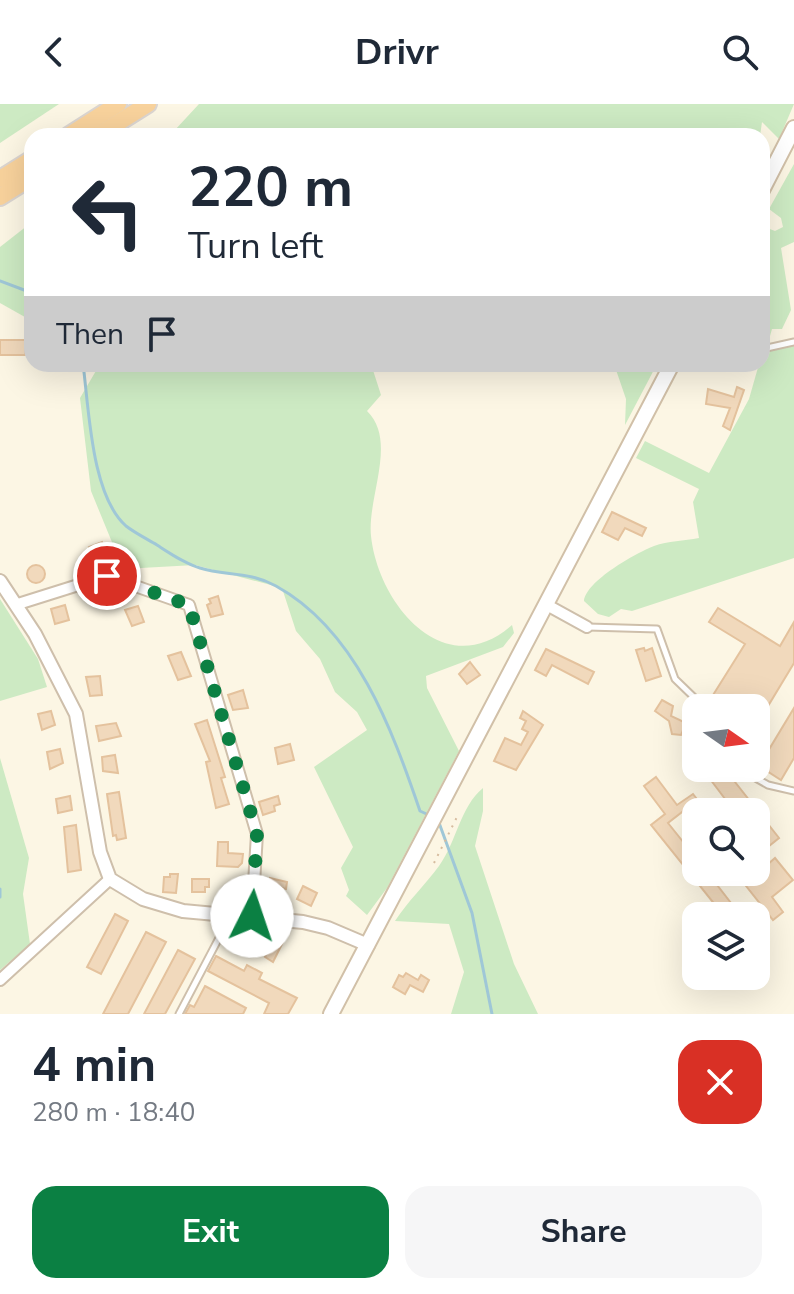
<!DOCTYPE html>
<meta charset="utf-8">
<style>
:root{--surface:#fff;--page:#f6f6f7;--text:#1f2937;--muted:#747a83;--accent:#0b8043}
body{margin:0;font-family:"Nunito Sans",sans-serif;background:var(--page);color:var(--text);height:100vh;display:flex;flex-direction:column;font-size:30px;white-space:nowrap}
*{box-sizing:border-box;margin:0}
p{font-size:26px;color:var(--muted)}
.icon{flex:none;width:44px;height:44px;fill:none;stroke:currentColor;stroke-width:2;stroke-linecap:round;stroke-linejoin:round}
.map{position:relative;height:910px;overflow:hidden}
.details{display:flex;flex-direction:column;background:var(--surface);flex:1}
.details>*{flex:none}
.guide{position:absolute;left:24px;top:24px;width:746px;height:244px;border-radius:24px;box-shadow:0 8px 32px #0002;background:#fff;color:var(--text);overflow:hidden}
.needle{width:52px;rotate:104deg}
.controls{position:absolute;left:682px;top:590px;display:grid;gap:16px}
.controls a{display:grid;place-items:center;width:88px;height:88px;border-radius:16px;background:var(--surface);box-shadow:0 8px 32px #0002;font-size:40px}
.pin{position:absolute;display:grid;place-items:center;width:68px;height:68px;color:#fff;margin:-34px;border:4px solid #fff;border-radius:50%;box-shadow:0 2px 8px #0007}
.me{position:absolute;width:88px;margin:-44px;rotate:4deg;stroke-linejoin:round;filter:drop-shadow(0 0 6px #0008)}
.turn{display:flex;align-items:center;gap:28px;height:168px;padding:0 32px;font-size:36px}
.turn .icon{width:104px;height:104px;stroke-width:2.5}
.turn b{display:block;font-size:56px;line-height:68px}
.then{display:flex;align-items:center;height:76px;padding:0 32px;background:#0003;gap:16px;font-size:30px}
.round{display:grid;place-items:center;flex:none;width:84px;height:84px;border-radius:24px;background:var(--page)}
.overview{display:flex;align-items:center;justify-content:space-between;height:136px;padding:0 32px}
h1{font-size:48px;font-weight:700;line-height:60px}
.cta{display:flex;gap:16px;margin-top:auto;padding:16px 32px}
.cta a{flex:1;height:92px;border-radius:24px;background:var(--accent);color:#fff;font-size:32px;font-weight:700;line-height:92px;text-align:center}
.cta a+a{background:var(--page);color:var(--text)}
header{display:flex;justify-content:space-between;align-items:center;height:104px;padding:0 32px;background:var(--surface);font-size:36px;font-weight:700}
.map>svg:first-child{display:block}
.green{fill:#cdeac3}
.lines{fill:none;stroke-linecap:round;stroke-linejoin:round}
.stream{stroke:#9fc7d7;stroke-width:3}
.building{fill:#f1d9bc;stroke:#e4c29d;stroke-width:2}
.service-casing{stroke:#cebfab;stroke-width:9}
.minor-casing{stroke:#cebfab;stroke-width:14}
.tertiary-casing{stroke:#cebfab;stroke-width:16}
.secondary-casing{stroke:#d1c0a8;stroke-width:18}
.trunk-casing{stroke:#dbd5d0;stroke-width:20}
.path{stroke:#d6bc9f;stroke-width:2;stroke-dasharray:2 6;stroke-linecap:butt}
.service{stroke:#fff;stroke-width:5}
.minor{stroke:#fff;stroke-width:10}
.tertiary{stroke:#fff;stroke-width:12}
.secondary{stroke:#fff;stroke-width:14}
.trunk{stroke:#f8d29c;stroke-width:16}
.route{stroke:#0b8043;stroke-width:14;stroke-dasharray:0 25.2}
</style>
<header><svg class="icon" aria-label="back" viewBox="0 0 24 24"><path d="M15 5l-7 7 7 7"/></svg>Drivr<svg class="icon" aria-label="search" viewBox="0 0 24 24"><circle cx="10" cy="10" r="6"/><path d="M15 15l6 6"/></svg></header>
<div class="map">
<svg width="794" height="910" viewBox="0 0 794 910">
<rect width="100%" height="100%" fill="#fcf6e4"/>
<!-- green -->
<g class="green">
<path d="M 0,0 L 59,0 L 0,39 Z"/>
<path d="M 199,0 L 794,0 L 779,35 L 762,18 L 760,32 L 176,32 L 174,27 Z"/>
<path d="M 794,60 L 794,138 L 781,144 L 791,206 L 782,225 L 772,225 L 770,232 L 762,233 L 762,122 L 775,127 L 783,123 L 781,114 L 769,105 Z"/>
<path d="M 32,118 L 32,217 L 0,199 L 0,143 Z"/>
<path d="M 794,241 L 794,454 L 632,507 L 621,505 L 609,513 L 598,510 L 584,497 C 586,477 636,449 654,442 C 668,437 684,437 699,434 L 693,398 L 699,385 L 636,354 L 645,337 L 709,369 L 749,295 L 763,246 Z"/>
<path d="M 100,260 L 371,260 L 381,291 L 367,307 C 398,337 367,393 371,432 C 378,499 444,581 512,521 L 514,529 L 503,543 L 426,572 L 427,584 L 459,647 L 387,784 L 367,811 L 346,792 L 349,786 L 341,764 L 353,743 L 314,663 L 367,626 L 357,608 L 335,588 L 320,555 L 296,527 L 282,484 L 195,461 L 123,465 L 91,387 L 80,294 Z"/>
<path d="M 614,260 L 657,260 L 625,321 L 626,295 Z"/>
<path d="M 0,495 L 38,555 L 47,583 L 0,597 Z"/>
<path d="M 0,654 L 29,754 L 23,790 L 30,840 L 0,866 Z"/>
<path d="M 483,684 L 483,707 L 475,742 L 514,860 L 538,910 L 451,910 L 464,868 L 449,820 L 395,817 C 408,797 425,781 439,762 C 457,737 460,703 483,684 Z"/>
</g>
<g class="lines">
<!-- stream -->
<g class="stream">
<path d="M 0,177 L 32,189"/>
<path d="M 83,260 C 89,304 91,391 126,422 C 135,429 147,435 157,441 C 171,450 184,459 200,464 C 225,472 249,467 276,482 C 356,526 392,625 420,707 L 431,712"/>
<path d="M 438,716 L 472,809 L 492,910"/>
<path d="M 0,785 L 0,793"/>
</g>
</g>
<!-- building -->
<g class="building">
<rect x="0" y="236" width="25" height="15"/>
<path d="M 737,283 L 744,286 L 730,326 L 723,322 L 730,304 L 706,300 L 708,285 L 734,293 Z"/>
<path d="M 612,408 L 646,424 L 642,432 L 625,424 L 618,436 L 602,428 Z"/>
<path d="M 102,438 L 107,452 L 94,457 L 89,443 Z"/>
<circle cx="36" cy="470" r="9"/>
<path d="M 218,492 L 223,510 L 211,513 L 207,501 L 211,499 L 209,495 Z"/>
<path d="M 65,501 L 69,516 L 55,520 L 51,505 Z"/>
<path d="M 138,502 L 144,518 L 132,522 L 125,506 Z"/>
<path d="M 718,504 L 780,542 L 794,518 L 794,559 L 756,622 L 756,604 L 713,604 L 708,599 L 745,540 L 709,518 Z"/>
<path d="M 644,544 L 645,547 L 652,544 L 661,572 L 646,577 L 636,546 Z"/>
<path d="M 546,545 L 594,568 L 588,580 L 552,561 L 546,572 L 535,566 Z"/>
<path d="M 181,548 L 191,572 L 178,576 L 168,552 Z"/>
<path d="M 470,558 L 480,571 L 467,580 L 459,570 Z"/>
<path d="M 100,572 L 102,591 L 90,592 L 86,573 Z"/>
<path d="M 243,586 L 248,604 L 233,606 L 228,591 Z"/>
<path d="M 662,596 L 673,602 L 671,612 L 686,619 L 681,631 L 672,630 L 669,617 L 655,607 Z"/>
<path d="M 794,604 L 794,654 L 781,676 L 759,662 Z"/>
<path d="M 51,607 L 55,621 L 42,626 L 38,610 Z"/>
<path d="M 523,607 L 543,621 L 516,666 L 494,657 L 505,634 L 521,641 L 528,628 L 522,625 L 526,617 L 520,614 Z"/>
<path d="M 207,616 L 225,673 L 221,674 L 229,700 L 216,704 L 206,658 L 210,657 L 195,620 Z"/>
<path d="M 116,619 L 121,632 L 99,637 L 96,622 Z"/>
<path d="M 290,640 L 294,656 L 278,660 L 275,644 Z"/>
<path d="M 60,645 L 63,659 L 50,665 L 47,648 Z"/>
<path d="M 115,651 L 118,669 L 103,667 L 102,653 Z"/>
<path d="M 724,664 L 779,734 L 764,746 L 756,735 L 756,708 L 735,708 L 710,675 Z"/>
<path d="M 656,673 L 677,701 L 693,690 L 707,708 L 696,708 L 696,718 L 686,705 L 668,719 L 696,754 L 696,768 L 707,768 L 741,812 L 724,812 L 651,721 L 665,710 L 644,682 Z"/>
<path d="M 119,688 L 126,734 L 117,736 L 116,731 L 113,732 L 107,690 Z"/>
<path d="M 70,692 L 72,706 L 58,709 L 56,695 Z"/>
<path d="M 278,692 L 280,700 L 274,702 L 275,707 L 263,711 L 259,698 Z"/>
<path d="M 76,721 L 81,766 L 68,768 L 64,723 Z"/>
<path d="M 218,738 L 228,738 L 228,749 L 243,750 L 242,759 L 238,763 L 217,762 Z"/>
<path d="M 775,754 L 793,776 L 772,793 L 783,808 L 773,816 L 735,768 L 759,768 Z"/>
<path d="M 170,770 L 178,770 L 176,789 L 163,788 L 164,773 L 170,773 Z"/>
<path d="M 270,774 L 287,778 L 286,785 L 282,784 L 280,790 L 267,787 Z"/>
<path d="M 192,775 L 209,775 L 209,783 L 205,783 L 205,788 L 192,788 Z"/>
<path d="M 303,782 L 317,789 L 311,802 L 297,795 Z"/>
<path d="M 115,810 L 128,817 L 101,870 L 87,863 Z"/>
<path d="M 146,828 L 166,838 L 128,910 L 103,910 Z"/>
<path d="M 274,835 L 283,838 L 273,858 L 265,853 Z"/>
<path d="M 178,846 L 195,855 L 165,910 L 144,910 Z"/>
<path d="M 216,852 L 244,867 L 247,861 L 262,869 L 259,875 L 297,894 L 288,910 L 264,910 L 269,899 L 208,867 Z"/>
<path d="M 406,869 L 418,876 L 421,871 L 429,876 L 423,888 L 410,881 L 405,890 L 393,883 L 399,871 L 403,873 Z"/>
<path d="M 205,882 L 246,904 L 243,910 L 185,910 L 190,901 L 194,903 Z"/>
</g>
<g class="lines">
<!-- service casing -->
<g class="service-casing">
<g id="service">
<path d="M 762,245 L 794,238"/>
<path d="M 675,260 L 688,260"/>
<path d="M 588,523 L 657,525 L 675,575 L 705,604"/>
<path d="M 744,664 L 745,668 L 768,681 L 794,687"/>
<path d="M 179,910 L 231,811"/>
</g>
</g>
<!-- minor casing -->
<g class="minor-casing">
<g id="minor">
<path d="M 18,500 L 107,472 L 189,501 L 257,730 L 252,812"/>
<path d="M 547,501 L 587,523"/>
<path d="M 0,876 L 110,775"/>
</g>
</g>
<!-- tertiary casing -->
<g class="tertiary-casing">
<path id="tertiary" d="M 0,477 L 35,530 L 76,610 L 100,748 L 110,775 L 143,795 L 183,807 L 303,818 L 328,824 L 368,841"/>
</g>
<!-- secondary casing -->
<g class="secondary-casing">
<g id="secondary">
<path d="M 762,86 L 794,24"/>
<path d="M 331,910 L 672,260"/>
</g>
</g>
<!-- trunk casing -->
<g class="trunk-casing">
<g id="trunk">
<path d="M 68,32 L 118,0"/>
<path d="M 97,32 L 148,0"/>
<path d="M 0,75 L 32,55"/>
<path d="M 0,93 L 32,73"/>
</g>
</g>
<!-- path -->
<path class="path" d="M 434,759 L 457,713"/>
<!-- service -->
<use href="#service" class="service"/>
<!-- minor -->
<use href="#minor" class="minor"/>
<!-- tertiary -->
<use href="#tertiary" class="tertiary"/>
<!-- secondary -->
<use href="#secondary" class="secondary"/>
<!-- trunk -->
<use href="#trunk" class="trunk"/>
</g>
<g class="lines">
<!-- route -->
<path class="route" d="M 107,472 L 189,501 L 257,730 L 252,812"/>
</g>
</svg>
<div class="controls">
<a><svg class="needle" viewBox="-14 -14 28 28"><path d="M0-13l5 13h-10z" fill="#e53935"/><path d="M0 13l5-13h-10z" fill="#747a83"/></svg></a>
<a><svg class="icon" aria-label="search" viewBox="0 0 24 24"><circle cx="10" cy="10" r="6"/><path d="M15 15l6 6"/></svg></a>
<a><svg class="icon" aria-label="layers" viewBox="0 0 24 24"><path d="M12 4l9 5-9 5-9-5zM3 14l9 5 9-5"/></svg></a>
</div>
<div class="pin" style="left:107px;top:472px;background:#d93025"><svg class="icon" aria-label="arrive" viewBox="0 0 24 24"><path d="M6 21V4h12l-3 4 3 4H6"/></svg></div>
<svg class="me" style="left:252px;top:812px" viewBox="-20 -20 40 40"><circle r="19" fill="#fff"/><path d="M0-13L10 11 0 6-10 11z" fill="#0b8043"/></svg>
<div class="guide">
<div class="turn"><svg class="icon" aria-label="left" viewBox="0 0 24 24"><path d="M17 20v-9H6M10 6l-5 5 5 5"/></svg><div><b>220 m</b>Turn left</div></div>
<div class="then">Then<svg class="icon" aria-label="arrive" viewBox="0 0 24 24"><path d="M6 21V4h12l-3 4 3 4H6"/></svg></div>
</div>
</div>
<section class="details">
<div class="overview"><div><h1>4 min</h1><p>280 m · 18:40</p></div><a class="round" style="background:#d93025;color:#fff"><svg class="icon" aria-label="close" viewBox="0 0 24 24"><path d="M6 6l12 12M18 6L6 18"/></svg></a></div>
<div class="cta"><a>Exit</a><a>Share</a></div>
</section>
